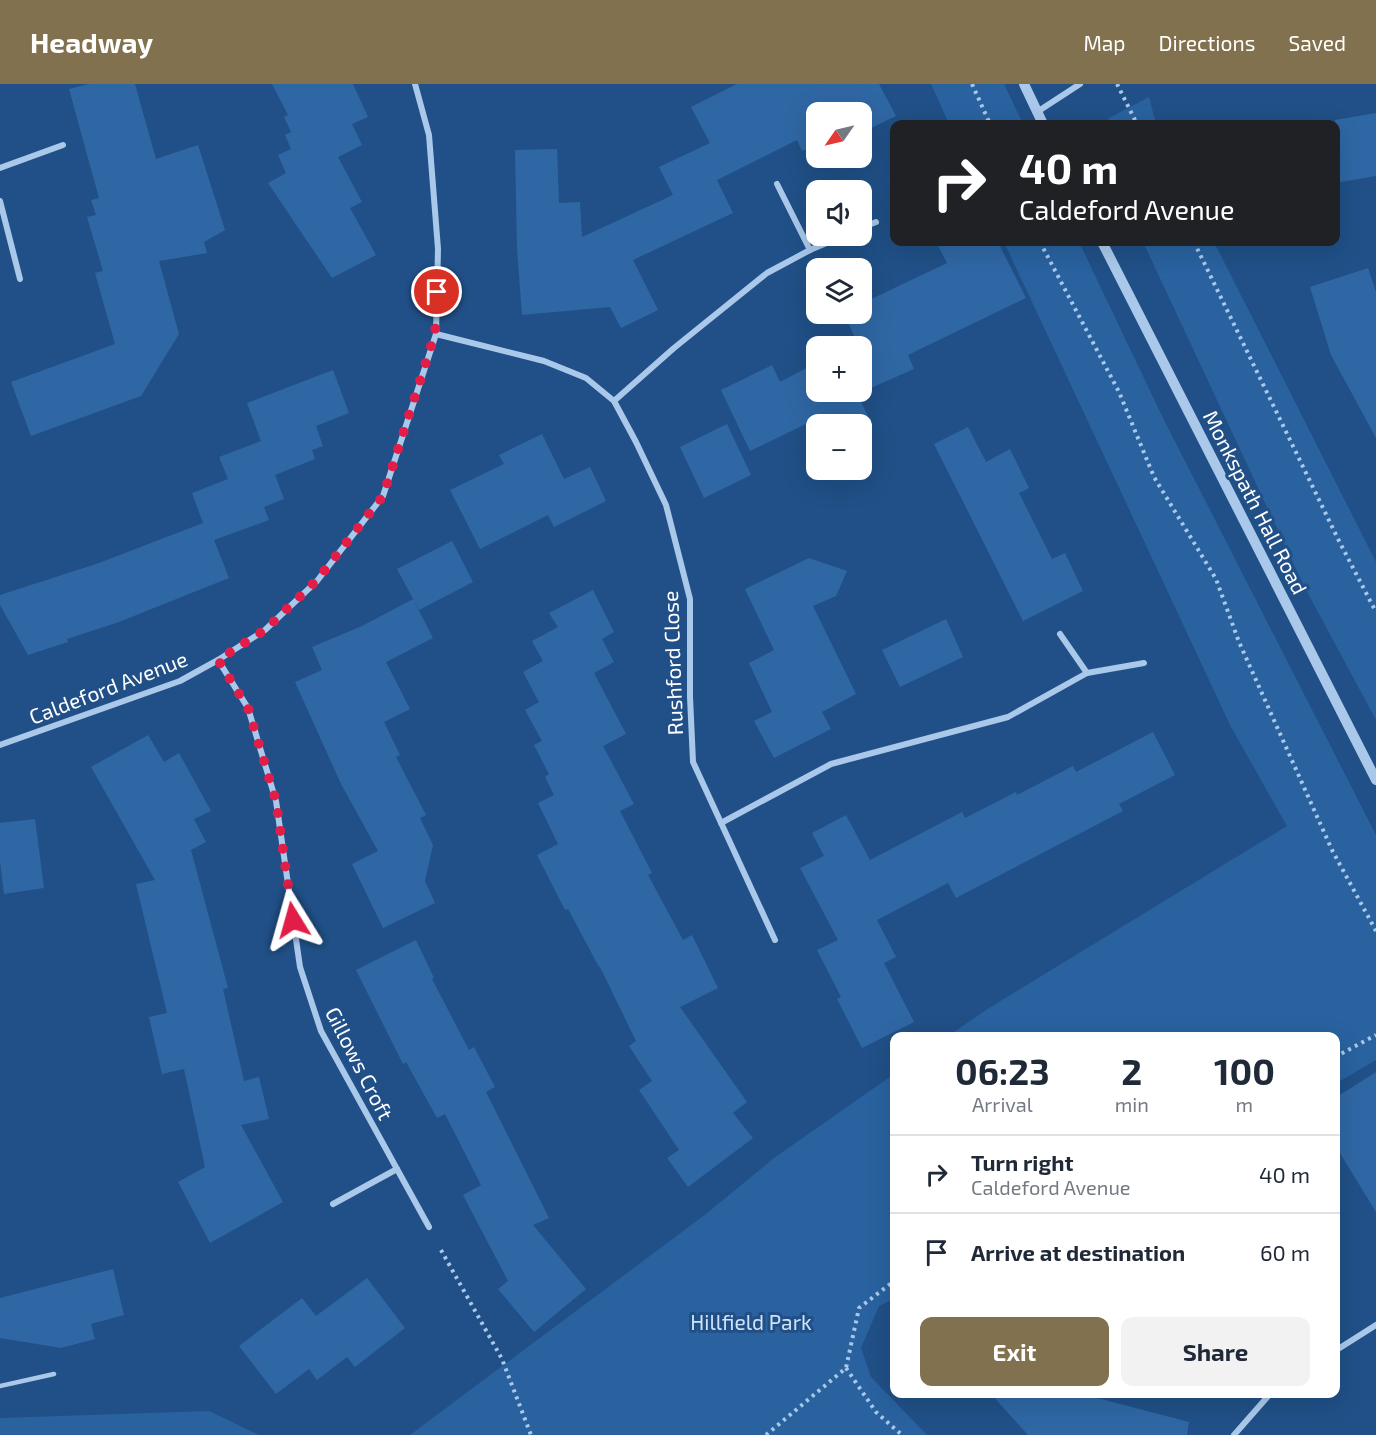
<!DOCTYPE html>
<meta charset="utf-8">
<style>
:root{--surface:#fff;--page:#f2f2f3;--text:#1f2937;--muted:#747a83;--line:#e0e1e3;--accent:#81714e}
body{margin:0;font-family:"Exo 2",sans-serif;background:var(--page);color:var(--text);height:100vh;display:flex;flex-direction:column;font-size:22px;white-space:nowrap}
*{box-sizing:border-box;margin:0}
p{font-size:20px;color:var(--muted)}
.icon{flex:none;width:33px;height:33px;fill:none;stroke:currentColor;stroke-width:2;stroke-linecap:round;stroke-linejoin:round}
.map{position:relative;flex:1;overflow:hidden}
.details{position:absolute;left:890px;top:948px;width:450px;height:366px;display:flex;flex-direction:column;background:var(--surface);border-radius:12px;box-shadow:0 6px 24px #0002}
.details>*{flex:none}
.banner{position:absolute;left:890px;top:36px;width:450px;height:126px;border-radius:12px;box-shadow:0 6px 24px #0002;background:#202124;color:#fff;overflow:hidden}
.needle{width:39px;rotate:236deg}
.controls{position:absolute;left:806px;top:18px;display:grid;gap:12px}
.controls a{display:grid;place-items:center;width:66px;height:66px;border-radius:12px;background:var(--surface);box-shadow:0 6px 24px #0002;font-size:30px}
.pin{position:absolute;display:grid;place-items:center;width:51px;height:51px;color:#fff;margin:-26px;border:3px solid #fff;border-radius:50%;box-shadow:0 2px 6px #0007}
.me{position:absolute;width:66px;margin:-33px;rotate:352deg;stroke-linejoin:round;filter:drop-shadow(0 0 4px #0008)}
.turn{display:flex;align-items:center;gap:21px;height:126px;padding:0 30px;font-size:27px}
.turn .icon{width:78px;height:78px;stroke-width:2.5}
.turn b{display:block;font-size:42px;line-height:51px}
.eta{display:flex;justify-content:space-evenly;align-items:center;height:102px;text-align:center}
.eta b{font-size:36px;font-weight:700;line-height:42px}
.primary-button{display:flex;gap:12px;margin-top:auto;padding:12px 30px}
.primary-button a{flex:1;height:69px;border-radius:12px;background:var(--accent);color:#fff;font-size:24px;font-weight:700;line-height:69px;text-align:center}
.primary-button a+a{background:var(--page);color:var(--text)}
ul{padding:0;list-style:none}
li{display:flex;align-items:center;gap:18px;height:78px;padding:0 30px;border-top:2px solid var(--line)}
li div{flex:1}
li b{display:block;font-size:22px}
li em{font-style:normal}
header{display:flex;align-items:center;gap:36px;box-sizing:border-box;height:84px;padding:0 30px;background:var(--accent);color:#fff}
header strong{font-size:28px}
nav{display:flex;gap:33px;margin-inline-start:auto;font-size:21px}
.map>svg:first-child{display:block}
.green{fill:#29629f}
.building{fill:#2f67a4}
.lines{fill:none;stroke-linecap:round;stroke-linejoin:round}
.path{stroke:#a9c8ea;stroke-width:4;stroke-dasharray:3 4.5;stroke-linecap:butt}
.service{stroke:#a9c8ea;stroke-width:4.5}
.minor{stroke:#a9c8ea;stroke-width:6}
.tertiary{stroke:#a9c8ea;stroke-width:10}
.route{stroke:#e11d48;stroke-width:10;stroke-dasharray:0 18}
.labels{text-anchor:middle;dominant-baseline:central;stroke-width:6;stroke-linejoin:round;paint-order:stroke}
.street-label{font-size:21px;fill:#fff;stroke:#205087}
.park-label{font-size:21px;fill:#cee2f8;stroke:#205087}
</style>
<header>
<strong>Headway</strong>
<nav><a>Map</a><a>Directions</a><a>Saved</a></nav>
</header>
<div class="map">
<svg width="1376" height="1351" viewBox="0 0 1376 1351">
<rect width="100%" height="100%" fill="#205087"/>
<!-- green -->
<g class="green">
<path d="M 931,0 L 1004,0 L 1023,40 L 949,40 Z"/>
<path d="M 1149,13 L 1156,40 L 1107,40 L 1109,34 Z"/>
<path d="M 1004,158 L 1079,158 L 1163,334 L 1376,751 L 1376,976 L 1335,1000 L 1335,952 L 948,952 L 989,924 L 1287,742 L 1231,643 Z"/>
<path d="M 1143,158 L 1214,158 L 1376,478 L 1376,636 L 1304,502 Z"/>
<path d="M 894,990 L 894,1215 L 879,1222 L 861,1264 L 871,1293 L 927,1351 L 410,1351 L 706,1130 L 774,1074 Z"/>
<path d="M 209,1327 L 259,1351 L 0,1351 L 0,1334 Z"/>
</g>
<!-- building -->
<g class="building">
<path d="M 89,0 L 135,0 L 156,75 L 198,61 L 225,146 L 204,158 L 207,169 L 159,177 L 179,250 L 141,312 L 31,352 L 11,298 L 115,260 L 95,189 L 103,187 L 87,133 L 96,131 L 91,116 L 99,114 L 69,5 Z"/>
<path d="M 272,0 L 353,0 L 368,33 L 352,40 L 362,61 L 338,73 L 362,118 L 350,124 L 376,171 L 332,194 L 268,99 L 286,89 L 278,71 L 291,65 L 285,51 L 291,48 L 284,33 L 288,31 Z"/>
<path d="M 737,0 L 879,0 L 896,32 L 861,49 L 861,28 L 816,28 L 816,61 L 802,67 L 797,56 L 717,96 L 733,129 L 633,176 L 658,226 L 621,244 L 610,223 L 522,231 L 517,165 L 515,66 L 557,65 L 559,119 L 580,118 L 582,153 L 673,111 L 659,83 L 710,59 L 691,23 Z"/>
<path d="M 1376,29 L 1376,92 L 1335,99 L 1335,36 Z"/>
<path d="M 936,158 L 998,158 L 1026,214 L 908,271 L 914,285 L 857,310 L 868,332 L 857,338 L 858,340 L 816,340 L 816,355 L 808,339 L 750,367 L 721,306 L 772,281 L 780,298 L 816,279 L 816,308 L 861,308 L 861,262 L 848,262 L 857,258 L 844,230 L 861,230 L 861,220 L 947,179 Z"/>
<path d="M 1368,184 L 1376,208 L 1376,354 L 1331,271 L 1310,203 Z"/>
<path d="M 333,286 L 349,329 L 316,342 L 323,362 L 312,366 L 315,375 L 275,391 L 284,415 L 264,423 L 269,436 L 214,456 L 229,494 L 119,538 L 67,555 L 68,558 L 28,571 L 0,521 L 0,511 L 99,479 L 203,439 L 192,409 L 228,395 L 219,373 L 261,357 L 247,319 Z"/>
<path d="M 727,340 L 751,391 L 704,414 L 680,363 Z"/>
<path d="M 968,343 L 986,378 L 1010,365 L 1029,404 L 1019,409 L 1052,475 L 1065,469 L 1083,507 L 1023,537 L 934,360 Z"/>
<path d="M 542,350 L 564,395 L 590,383 L 606,417 L 554,443 L 548,431 L 480,465 L 450,406 L 504,380 L 499,371 Z"/>
<path d="M 452,457 L 473,498 L 419,526 L 397,485 Z"/>
<path d="M 809,474 L 847,487 L 836,512 L 813,522 L 856,610 L 822,628 L 831,645 L 774,674 L 754,637 L 772,628 L 749,579 L 774,566 L 745,505 Z"/>
<path d="M 593,506 L 614,548 L 602,555 L 614,578 L 594,589 L 626,650 L 603,662 L 634,720 L 620,727 L 652,789 L 648,791 L 683,856 L 692,851 L 718,904 L 680,923 L 747,1018 L 733,1029 L 753,1054 L 688,1103 L 667,1074 L 679,1066 L 639,1006 L 652,997 L 629,962 L 636,957 L 600,883 L 599,883 L 568,825 L 565,826 L 537,771 L 558,760 L 538,719 L 554,711 L 545,693 L 549,690 L 534,661 L 542,657 L 525,626 L 539,618 L 523,588 L 543,577 L 532,557 L 558,543 L 549,529 Z"/>
<path d="M 413,515 L 433,554 L 386,578 L 410,625 L 384,638 L 400,671 L 396,673 L 426,731 L 420,734 L 433,761 L 425,797 L 435,819 L 383,844 L 352,780 L 378,767 L 341,700 L 295,598 L 322,586 L 312,563 L 362,542 Z"/>
<path d="M 946,535 L 963,573 L 900,603 L 882,566 Z"/>
<path d="M 1153,648 L 1175,691 L 1119,720 L 1123,727 L 956,814 L 948,799 L 877,836 L 896,873 L 884,879 L 914,938 L 862,964 L 837,915 L 841,913 L 817,866 L 838,856 L 800,784 L 824,772 L 812,749 L 846,731 L 870,776 L 962,728 L 965,734 L 1016,708 L 1017,711 L 1073,682 L 1076,688 Z"/>
<path d="M 148,651 L 164,678 L 179,669 L 211,727 L 194,735 L 206,758 L 191,766 L 228,904 L 223,905 L 244,997 L 259,993 L 269,1035 L 241,1041 L 283,1118 L 210,1159 L 178,1098 L 205,1083 L 184,985 L 162,990 L 149,933 L 167,929 L 136,800 L 155,796 L 91,683 Z"/>
<path d="M 35,735 L 44,804 L 4,810 L 0,777 L 0,739 Z"/>
<path d="M 416,856 L 434,894 L 432,895 L 469,966 L 474,963 L 495,1003 L 486,1008 L 549,1134 L 533,1141 L 586,1205 L 534,1248 L 498,1205 L 508,1197 L 463,1111 L 481,1101 L 445,1030 L 437,1034 L 406,978 L 403,980 L 356,886 Z"/>
<path d="M 1376,988 L 1376,1128 L 1335,1061 L 1335,1014 Z"/>
<path d="M 113,1185 L 124,1231 L 91,1240 L 95,1255 L 61,1264 L 0,1254 L 0,1214 Z"/>
<path d="M 367,1194 L 405,1244 L 355,1283 L 347,1273 L 317,1296 L 309,1285 L 276,1310 L 239,1262 L 302,1214 L 316,1232 Z"/>
<path d="M 991,1310 L 1082,1310 L 1189,1338 L 1187,1351 L 1028,1351 Z"/>
</g>
<g class="lines">
<!-- path -->
<g class="path">
<path d="M 972,0 L 990,40"/>
<path d="M 1117,0 L 1137,40"/>
<path d="M 1040,158 L 1119,308 L 1154,393 L 1216,495 L 1239,558 L 1332,766 L 1376,847"/>
<path d="M 1194,158 L 1338,455 L 1376,528"/>
<path d="M 1335,973 L 1376,951"/>
<path d="M 441,1166 L 502,1275 L 531,1351"/>
<path d="M 846,1284 L 876,1328 L 902,1351"/>
<path d="M 766,1351 L 846,1284 L 859,1224 L 894,1197"/>
</g>
<!-- service -->
<path class="service" d="M 0,1302 L 54,1290"/>
<!-- minor -->
<g class="minor">
<path d="M 1037,28 L 1080,0"/>
<path d="M 0,84 L 63,61"/>
<path d="M 777,100 L 810,166"/>
<path d="M 0,117 L 20,195"/>
<path d="M 861,144 L 876,138"/>
<path d="M 436,250 L 544,277 L 586,294 L 614,317 L 636,358 L 666,421 L 690,515 L 690,613 L 693,678 L 775,856"/>
<path d="M 614,317 L 674,264 L 767,189 L 810,166 L 843,152"/>
<path d="M 1060,550 L 1087,589"/>
<path d="M 218,576 L 248,624 L 276,717 L 300,883 L 321,947 L 397,1085 L 333,1120"/>
<path d="M 0,661 L 180,597 L 218,576 L 265,546 L 317,497 L 383,412 L 436,250 L 438,165 L 429,51 L 415,0"/>
<path d="M 721,739 L 831,680 L 1008,633 L 1087,589 L 1144,579"/>
<path d="M 397,1085 L 429,1143"/>
<path d="M 1335,1267 L 1376,1241"/>
<path d="M 1234,1351 L 1270,1310"/>
</g>
<!-- tertiary -->
<g class="tertiary">
<path d="M 1024,0 L 1043,40"/>
<path d="M 1102,158 L 1376,696"/>
</g>
</g>
<g class="lines">
<!-- route -->
<path class="route" d="M 293,836 L 276,717 L 248,624 L 218,576 L 265,546 L 317,496 L 383,412 L 435,250 L 437,208"/>
</g>
<g class="labels">
<!-- street labels -->
<g class="street-label">
<text transform="translate(1256 418) rotate(63)">Monkspath Hall Road</text>
<text transform="translate(672 579) rotate(-92)">Rushford Close</text>
<text transform="translate(108 603) rotate(-21)">Caldeford Avenue</text>
<text transform="translate(360 979) rotate(63)">Gillows Croft</text>
</g>
<!-- park labels -->
<g class="park-label">
<text x="751" y="1237">Hillfield Park</text>
</g>
</g>
</svg>
<div class="controls">
<a><svg class="needle" viewBox="-14 -14 28 28"><path d="M0-13l5 13h-10z" fill="#e53935"/><path d="M0 13l5-13h-10z" fill="#747a83"/></svg></a>
<a><svg class="icon" aria-label="sound" viewBox="0 0 24 24"><path d="M4 9h4l5-4v14l-5-4H4zM17 9q2 3 0 6"/></svg></a>
<a><svg class="icon" aria-label="layers" viewBox="0 0 24 24"><path d="M12 4l9 5-9 5-9-5zM3 14l9 5 9-5"/></svg></a>
<a>+</a>
<a>−</a>
</div>
<div class="pin" style="left:437px;top:208px;background:#d93025"><svg class="icon" aria-label="arrive" viewBox="0 0 24 24"><path d="M6 21V4h12l-3 4 3 4H6"/></svg></div>
<svg class="me" style="left:293px;top:836px" viewBox="-20 -20 40 40"><path d="M0-17L14 15 0 8-14 15z" fill="#e11d48" stroke="#fff" stroke-width="4"/></svg>
<div class="banner">
<div class="turn"><svg class="icon" aria-label="right" viewBox="0 0 24 24"><path d="M7 20v-9h11M14 6l5 5-5 5"/></svg><div><b>40 m</b>Caldeford Avenue</div></div>
</div>
<section class="details">
<div class="eta">
<div><b>06:23</b><p>Arrival</p></div>
<div><b>2</b><p>min</p></div>
<div><b>100</b><p>m</p></div>
</div>
<ul>
<li><svg class="icon" aria-label="right" viewBox="0 0 24 24"><path d="M7 20v-9h11M14 6l5 5-5 5"/></svg><div><b>Turn right</b><p>Caldeford Avenue</p></div><em>40 m</em></li>
<li><svg class="icon" aria-label="arrive" viewBox="0 0 24 24"><path d="M6 21V4h12l-3 4 3 4H6"/></svg><div><b>Arrive at destination</b></div><em>60 m</em></li>
</ul>
<div class="primary-button"><a>Exit</a><a>Share</a></div>
</section>
</div>
